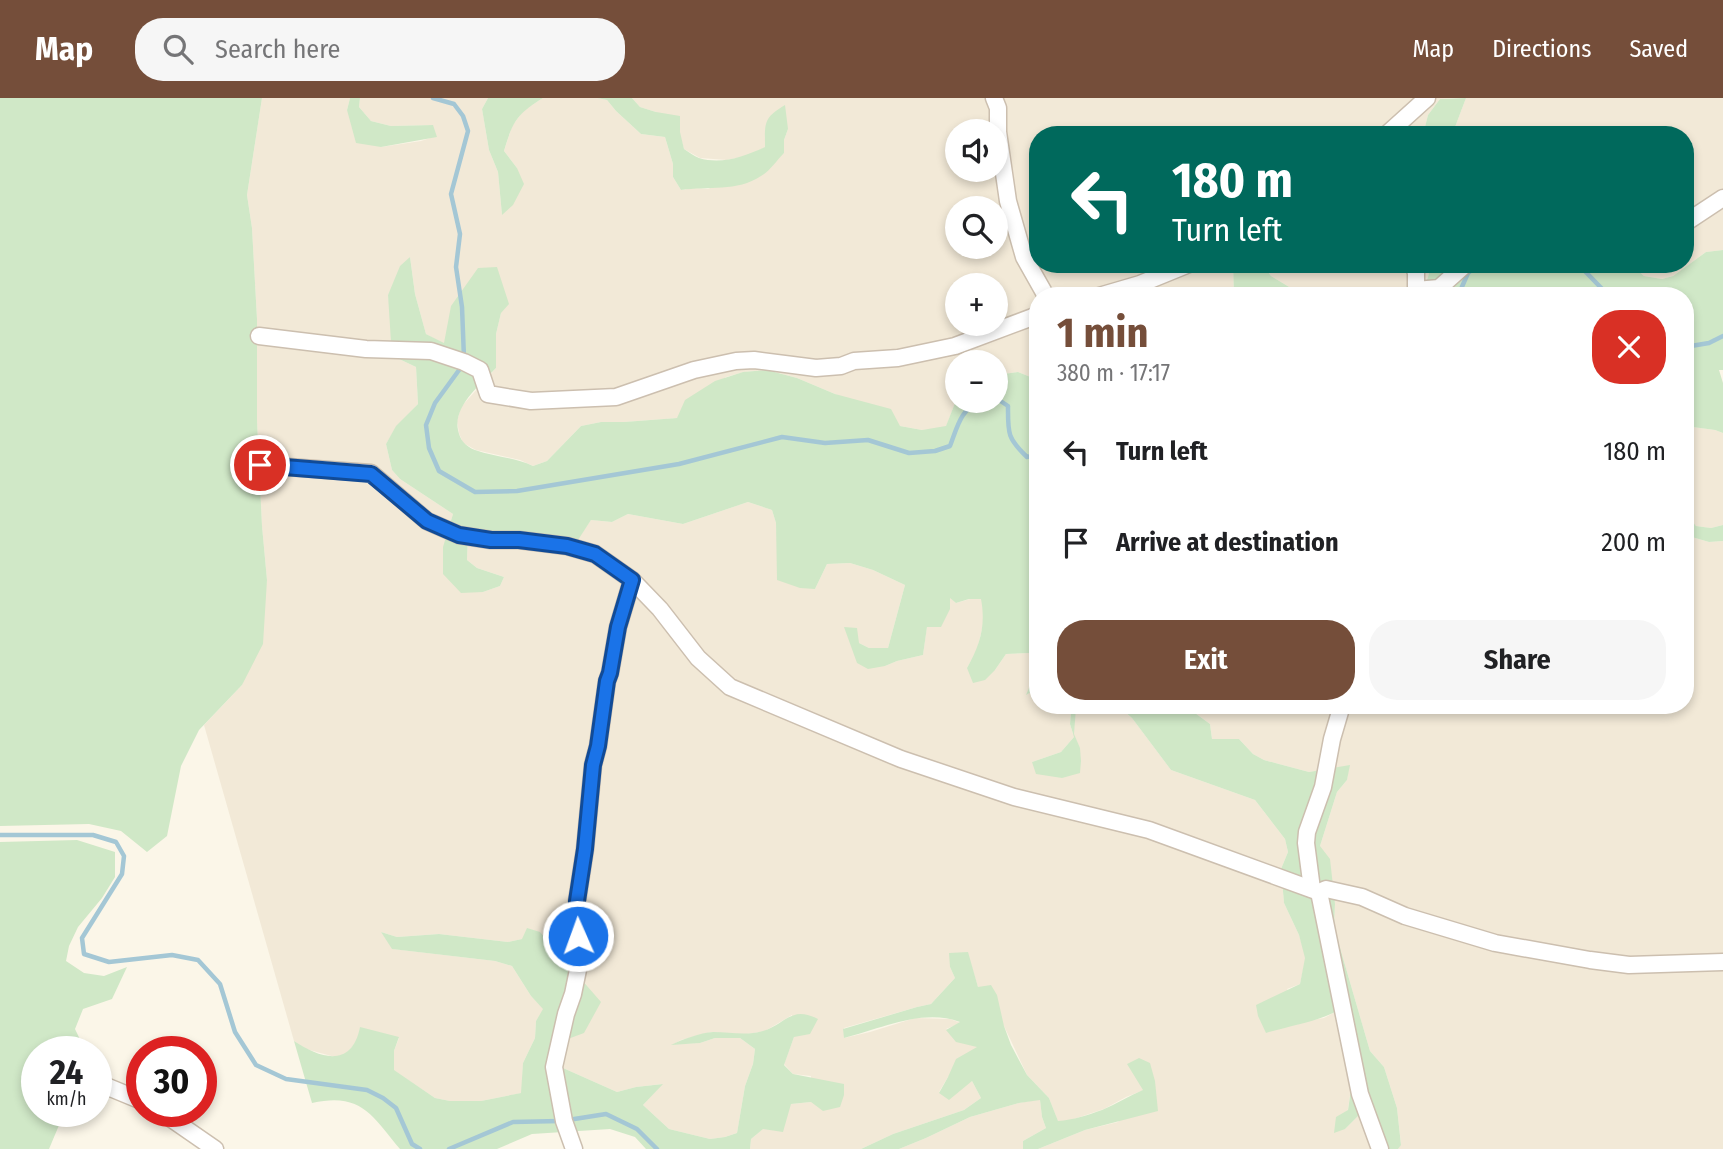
<!DOCTYPE html>
<meta charset="utf-8">
<style>
:root{--surface:#fff;--page:#f6f6f6;--text:#202124;--muted:#757577;--accent:#754e3a}
body{margin:0;font-family:"Fira Sans Condensed",sans-serif;background:var(--page);color:var(--text);height:100vh;display:flex;flex-direction:column;font-size:26px;white-space:nowrap}
*{box-sizing:border-box;margin:0}
p{font-size:23px;color:var(--muted)}
.icon{flex:none;width:38px;height:38px;fill:none;stroke:currentColor;stroke-width:2;stroke-linecap:round;stroke-linejoin:round}
.map{position:relative;flex:1;overflow:hidden}
.sheet{position:absolute;left:1029px;top:189px;width:665px;height:427px;display:flex;flex-direction:column;background:var(--surface);border-radius:28px;box-shadow:0 4px 10px #0003}
.sheet>*{flex:none}
.guide{position:absolute;left:1029px;top:28px;width:665px;height:147px;border-radius:28px;box-shadow:0 4px 10px #0003;background:#00695c;color:#fff;overflow:hidden}
.controls{position:absolute;left:945px;top:21px;display:grid;gap:14px}
.controls a{display:grid;place-items:center;width:63px;height:63px;border-radius:50%;background:var(--surface);box-shadow:0 4px 10px #0003;font-size:35px}
.speed{position:absolute;left:21px;top:938px;display:flex;gap:14px;font-size:35px;font-weight:700;text-align:center}
.speed>*{display:grid;place-content:center;width:91px;height:91px;border-radius:50%;background:var(--surface);box-shadow:0 4px 10px #0003;line-height:1}
.speed small{font-size:18px;font-weight:400}
.speed .limit{border:10px solid #d22;background:#fff;color:#111}
.pin{position:absolute;display:grid;place-items:center;width:60px;height:60px;color:#fff;margin:-30px;border:4px solid #fff;border-radius:50%;box-shadow:0 2px 7px #0007}
.me{position:absolute;width:77px;margin:-38px;rotate:358deg;stroke-linejoin:round;filter:drop-shadow(0 0 5px #0008)}
.turn{display:flex;align-items:center;gap:24px;height:147px;padding:0 28px;font-size:32px}
.turn .icon{width:91px;height:91px;stroke-width:2.5}
.turn b{display:block;font-size:49px;line-height:60px}
.round{display:grid;place-items:center;flex:none;width:74px;height:74px;border-radius:28px;background:var(--page)}
.overview{display:flex;align-items:center;justify-content:space-between;height:119px;padding:0 28px}
h1{font-size:42px;font-weight:700;line-height:52px;color:var(--accent)}
.action{display:flex;gap:14px;margin-top:auto;padding:14px 28px}
.action a{flex:1;height:80px;border-radius:28px;background:var(--accent);color:#fff;font-size:28px;font-weight:700;line-height:80px;text-align:center}
.action a+a{background:var(--page);color:var(--text)}
ul{padding:0;list-style:none}
li{display:flex;align-items:center;gap:21px;height:91px;padding:0 28px}
li div{flex:1}
li b{display:block;font-size:26px}
li em{font-style:normal}
header{display:flex;align-items:center;gap:42px;box-sizing:border-box;height:98px;padding:0 35px;background:var(--accent);color:#fff}
header strong{font-size:33px}
nav{display:flex;gap:38px;margin-inline-start:auto;font-size:24px}
.search{width:490px;height:63px;background:var(--page);display:flex;align-items:center;gap:18px;box-sizing:border-box;padding:0 24px;border-radius:28px;color:var(--muted);font-size:26px}
.map>svg:first-child{display:block}
.residential{fill:#f2e9d7;fill-rule:evenodd}
.green{fill:#d0e8c7}
.lines{fill:none;stroke-linecap:round;stroke-linejoin:round}
.stream{stroke:#a4c7d5;stroke-width:4.5}
.minor-casing{stroke:#ccbfaf;stroke-width:19}
.minor{stroke:#fff;stroke-width:16}
.route-casing{stroke:#114b97;stroke-width:18}
.route{stroke:#1a73e8;stroke-width:12}
</style>
<header>
<strong>Map</strong>
<div class="search"><svg class="icon" aria-label="search" viewBox="0 0 24 24"><circle cx="10" cy="10" r="6"/><path d="M15 15l6 6"/></svg>Search here</div>
<nav><a>Map</a><a>Directions</a><a>Saved</a></nav>
</header>
<div class="map">
<svg width="1723" height="1051" viewBox="0 0 1723 1051">
<rect width="100%" height="100%" fill="#fbf6e8"/>
<!-- residential -->
<g class="residential">
<path d="M 262,0 L 350,0 L 347,12 L 381,49 L 421,43 L 436,38 L 432,27 L 391,28 L 371,23 L 359,9 L 360,0 L 488,0 L 482,11 L 489,52 L 498,74 L 502,117 L 517,70 L 504,53 L 512,28 L 524,12 L 543,0 L 597,0 L 607,2 L 616,13 L 641,36 L 665,39 L 673,66 L 673,79 L 681,92 L 695,90 L 708,91 L 784,55 L 784,42 L 788,31 L 765,31 L 766,49 L 746,58 L 727,62 L 700,60 L 684,51 L 679,34 L 656,14 L 640,9 L 632,0 L 1452,0 L 1440,1 L 1428,17 L 1423,37 L 1038,37 L 1038,166 L 1233,166 L 1234,198 L 1038,198 L 1038,282 L 1018,274 L 996,277 L 996,264 L 957,264 L 957,300 L 946,329 L 933,331 L 922,332 L 900,328 L 835,296 L 797,280 L 767,272 L 744,274 L 726,279 L 677,320 L 624,324 L 601,324 L 581,328 L 547,363 L 533,368 L 520,362 L 476,352 L 463,345 L 459,335 L 457,323 L 461,309 L 496,270 L 496,236 L 501,215 L 444,246 L 426,236 L 415,196 L 410,159 L 388,197 L 397,260 L 416,269 L 418,306 L 397,328 L 386,346 L 392,372 L 400,381 L 453,416 L 447,437 L 483,494 L 500,488 L 504,479 L 477,470 L 467,462 L 468,435 L 551,440 L 563,439 L 577,442 L 591,422 L 612,424 L 628,416 L 683,426 L 748,404 L 772,412 L 776,425 L 778,449 L 815,491 L 827,466 L 850,465 L 873,472 L 905,487 L 888,550 L 869,550 L 859,545 L 857,565 L 885,568 L 897,563 L 923,557 L 927,528 L 950,499 L 956,505 L 970,501 L 982,501 L 984,523 L 977,552 L 967,570 L 995,572 L 1006,556 L 1030,555 L 1035,578 L 1027,596 L 1038,590 L 1038,607 L 1068,607 L 1071,615 L 1070,626 L 1073,636 L 1076,609 L 1078,607 L 1117,607 L 1132,620 L 1171,672 L 1255,702 L 1285,741 L 1288,754 L 1281,771 L 1284,805 L 1299,837 L 1306,859 L 1300,886 L 1287,891 L 1306,923 L 1324,920 L 1337,913 L 1352,984 L 1345,1031 L 1360,1016 L 1375,1051 L 1038,1051 L 1085,1032 L 1118,1024 L 1144,992 L 1126,999 L 1104,1011 L 1071,1022 L 1058,1024 L 1049,1000 L 1027,977 L 1004,928 L 978,889 L 967,854 L 950,869 L 955,880 L 931,906 L 917,909 L 844,930 L 844,940 L 870,934 L 915,920 L 950,921 L 961,925 L 946,931 L 978,949 L 948,979 L 939,994 L 972,983 L 981,1000 L 964,1012 L 893,1036 L 861,1051 L 750,1051 L 751,1041 L 791,1006 L 811,1004 L 811,978 L 793,976 L 784,966 L 794,939 L 792,917 L 765,933 L 741,937 L 711,934 L 681,942 L 674,946 L 700,945 L 715,940 L 740,940 L 755,951 L 753,966 L 745,988 L 737,1035 L 725,1039 L 710,1041 L 669,1031 L 643,1007 L 662,986 L 636,989 L 617,994 L 563,970 L 557,945 L 584,934 L 522,841 L 508,844 L 439,836 L 397,839 L 381,834 L 393,851 L 495,863 L 512,868 L 531,898 L 544,911 L 536,923 L 535,940 L 523,965 L 522,995 L 481,1003 L 450,1003 L 435,1000 L 393,972 L 394,953 L 399,940 L 360,930 L 358,942 L 346,956 L 335,959 L 306,951 L 294,943 L 204,627 L 242,587 L 267,482 L 262,428 L 257,322 L 257,221 L 252,130 L 247,97 ZM 957,33 L 996,33 L 996,72 L 957,72 ZM 957,110 L 996,110 L 996,149 L 957,149 ZM 957,187 L 996,187 L 996,226 L 957,226 ZM 1074,639 L 1062,680 L 1032,664 L 1061,654 Z"/>
<path d="M 1466,0 L 1723,0 L 1723,152 L 1706,154 L 1673,178 L 1662,181 L 1644,178 L 1631,166 L 1685,166 L 1685,37 L 1452,37 Z"/>
<path d="M 1262,166 L 1431,166 L 1428,179 L 1421,198 L 1304,198 L 1271,178 Z"/>
<path d="M 1685,328 L 1715,332 L 1723,335 L 1723,427 L 1711,430 L 1696,428 L 1688,418 L 1685,419 Z"/>
<path d="M 1685,437 L 1709,444 L 1723,443 L 1723,1051 L 1398,1051 L 1401,1046 L 1397,1010 L 1384,969 L 1370,953 L 1334,829 L 1335,806 L 1320,748 L 1337,694 L 1347,682 L 1349,668 L 1309,674 L 1264,662 L 1253,656 L 1239,641 L 1212,641 L 1210,626 L 1184,607 L 1685,607 Z"/>
<path d="M 1040,1001 L 1042,1019 L 1046,1030 L 1023,1043 L 1023,1051 L 899,1051 L 926,1040 L 970,1019 L 1019,1005 Z"/>
</g>
<!-- green -->
<g class="green">
<path d="M 0,0 L 262,0 L 247,97 L 252,130 L 257,221 L 257,322 L 262,428 L 267,482 L 263,546 L 242,587 L 199,632 L 181,668 L 167,738 L 147,754 L 121,733 L 89,726 L 0,728 Z"/>
<path d="M 350,0 L 360,0 L 359,9 L 371,23 L 391,28 L 433,27 L 437,39 L 381,49 L 356,45 L 347,12 Z"/>
<path d="M 488,0 L 543,0 C 516,17 513,23 504,53 L 517,70 L 524,86 L 513,107 L 502,117 L 498,74 L 489,52 L 482,11 Z"/>
<path d="M 597,0 L 632,0 L 640,9 L 656,14 L 680,18 L 680,34 L 684,51 C 689,54 694,58 699,60 C 722,67 745,58 765,49 C 765,25 763,20 785,7 L 788,31 L 784,42 L 784,55 C 777,62 770,73 761,78 C 737,94 708,88 681,92 L 673,79 L 673,66 L 665,39 L 641,36 L 616,13 L 607,2 Z"/>
<path d="M 1466,0 L 1452,37 L 1423,37 L 1428,17 L 1440,1 Z"/>
<path d="M 1723,152 L 1723,272 L 1719,272 L 1723,285 L 1723,335 L 1715,332 L 1685,328 L 1685,198 L 1421,198 L 1428,179 L 1431,166 L 1631,166 L 1644,178 L 1662,181 L 1673,178 L 1706,154 Z"/>
<path d="M 410,159 L 415,196 L 426,236 L 444,245 L 451,208 L 478,170 L 497,169 L 509,206 L 501,215 L 496,236 L 496,270 C 481,286 453,308 458,332 C 460,342 465,348 475,352 C 494,359 514,359 533,368 L 547,363 L 581,328 L 601,324 L 624,324 L 677,320 L 685,302 L 715,283 L 743,274 L 767,272 L 797,280 L 835,296 L 891,311 L 900,328 L 922,332 L 946,328 L 957,300 L 957,303 L 996,303 L 996,277 L 1018,274 L 1038,282 L 1038,590 L 1026,597 L 1034,578 L 1030,555 L 1006,556 L 995,572 L 985,582 L 973,585 L 967,570 C 980,547 986,528 981,501 L 969,501 L 956,505 L 950,500 L 950,511 L 941,529 L 927,529 L 923,557 L 897,563 L 885,568 L 868,571 L 857,565 L 844,529 L 857,530 L 859,545 L 869,550 L 888,550 L 905,487 L 873,472 L 850,465 L 827,466 L 815,491 L 800,490 L 777,482 L 776,425 L 772,412 L 748,404 L 683,426 L 628,416 L 612,424 L 591,422 L 578,442 L 563,439 L 551,440 L 468,435 L 467,462 L 477,470 L 504,479 L 500,488 L 483,494 L 461,495 L 443,476 L 443,449 L 453,416 L 400,381 L 392,372 L 386,346 L 396,328 L 418,306 L 416,269 L 397,260 L 391,244 L 388,197 L 400,168 Z"/>
<path d="M 1233,166 L 1262,166 L 1271,178 L 1304,198 L 1234,198 Z"/>
<path d="M 1688,418 L 1696,428 L 1711,430 L 1723,427 L 1723,443 L 1709,444 L 1685,437 L 1685,419 Z"/>
<path d="M 1068,607 L 1078,607 L 1076,610 L 1074,636 L 1080,650 L 1081,663 L 1080,675 L 1062,680 L 1036,676 L 1032,664 L 1061,654 L 1074,639 L 1070,626 L 1071,615 Z"/>
<path d="M 1117,607 L 1184,607 L 1210,626 L 1212,641 L 1239,641 L 1253,656 L 1264,662 L 1309,674 L 1350,667 L 1347,682 L 1337,694 L 1320,748 L 1330,761 L 1335,806 L 1334,829 L 1370,953 L 1384,969 L 1397,1010 L 1401,1047 L 1398,1051 L 1375,1051 L 1360,1016 L 1345,1031 L 1334,1035 L 1336,1019 L 1348,1012 L 1352,984 L 1340,940 L 1337,913 C 1316,924 1289,928 1266,935 L 1258,918 L 1256,907 L 1300,886 L 1305,860 L 1299,837 L 1284,805 L 1281,771 L 1288,754 L 1285,741 L 1255,702 L 1171,672 L 1132,620 Z"/>
<path d="M 77,742 L 115,754 L 115,779 L 102,800 L 78,829 L 69,848 L 66,863 L 84,875 L 104,878 L 127,869 L 112,901 L 83,911 L 75,931 L 86,954 L 37,954 L 37,1013 L 65,1013 L 49,1051 L 0,1051 L 0,744 Z"/>
<path d="M 527,830 L 540,834 L 601,904 L 584,935 L 557,945 L 563,970 L 617,994 L 636,989 L 663,986 L 643,1007 L 669,1031 L 710,1041 L 725,1039 L 737,1035 L 745,988 L 753,966 L 755,951 L 740,940 L 715,940 L 700,945 L 671,947 C 683,941 700,935 713,934 C 731,934 745,938 763,933 C 786,926 791,907 818,921 L 810,936 L 794,939 L 784,967 L 793,976 L 844,986 L 844,997 L 840,1009 L 823,1013 L 811,1004 L 791,1006 L 783,1034 L 763,1031 L 751,1041 L 750,1051 L 646,1051 L 635,1039 L 610,1031 L 532,1036 L 497,1051 L 400,1051 C 372,1018 362,994 312,1005 L 294,943 C 321,961 352,970 360,929 L 399,939 L 394,953 L 394,972 L 435,1000 L 450,1003 L 481,1003 L 521,995 L 523,965 L 535,940 L 536,923 L 543,911 L 531,898 L 512,868 L 495,863 L 392,851 L 381,834 L 397,839 L 439,836 L 508,844 L 522,841 Z"/>
<path d="M 968,854 L 978,889 L 991,887 L 997,897 L 1004,928 L 1011,947 L 1027,977 L 1049,1000 L 1058,1023 C 1073,1022 1088,1017 1102,1012 C 1116,1006 1129,998 1143,992 L 1127,966 L 1139,960 L 1150,965 L 1155,983 L 1158,1013 L 1085,1032 L 1038,1051 L 1023,1051 L 1023,1043 L 1046,1030 L 1042,1019 L 1040,1002 L 1019,1005 L 970,1019 L 926,1040 L 899,1051 L 861,1051 L 893,1036 L 964,1012 L 981,1000 L 972,983 L 949,1002 L 939,995 L 948,979 L 956,961 L 977,949 L 956,944 L 946,932 L 960,924 C 922,910 881,931 844,940 L 843,931 L 917,909 L 931,906 L 955,880 L 950,869 L 949,855 Z"/>
</g>
<g class="lines">
<!-- stream -->
<g class="stream">
<path d="M 433,0 L 454,6 L 463,18 L 468,33 L 451,96 L 460,136 L 456,169 L 462,209 L 464,260"/>
<path d="M 1578,166 L 1609,198"/>
<path d="M 1463,198 L 1461,191 L 1468,175 L 1479,166"/>
<path d="M 1685,249 L 1709,245 L 1723,238"/>
<path d="M 462,268 L 435,305 L 426,327 L 429,350 L 439,373 L 475,394 L 517,393 L 679,366 L 782,339 L 825,345 L 868,342 L 909,355 L 935,353 L 950,348 C 957,330 961,309 982,303"/>
<path d="M 996,300 L 1008,308 C 1008,335 1007,340 1027,359 L 1038,357"/>
<path d="M 0,737 L 93,737 L 116,744 L 124,758 L 122,776 L 82,840 L 84,856 L 109,864 L 172,857 L 198,862 L 220,886 L 235,934 L 256,967 L 286,981 L 367,992 L 383,1000 L 396,1010 L 412,1046 L 420,1051"/>
<path d="M 568,1022 L 606,1016 L 637,1031 L 657,1051"/>
<path d="M 449,1051 L 513,1024 L 560,1023"/>
</g>
<!-- minor casing -->
<g class="minor-casing">
<g id="minor">
<path d="M 994,0 L 998,10 L 998,34 L 1008,103 L 1024,159 L 1046,198"/>
<path d="M 1386,37 L 1427,0"/>
<path d="M 1685,125 L 1723,100"/>
<path d="M 1413,166 L 1416,175 L 1416,192 L 1439,190 L 1466,166"/>
<path d="M 1099,198 L 1140,186 L 1189,166"/>
<path d="M 259,238 L 366,251 L 431,253 L 464,264 L 480,272 L 488,296 L 531,303 L 616,299 L 694,272 L 736,263 L 754,262 L 816,270 L 841,268 L 854,263 L 898,260 L 955,248 L 1038,217"/>
<path d="M 260,367 L 371,375 L 427,423 L 459,437 L 491,442 L 519,442 L 567,448 L 595,456 L 632,482 L 660,511 L 698,560 L 730,589 L 901,661 L 1014,699 L 1149,732 L 1319,794 L 1326,791 L 1362,799 L 1405,818 L 1495,845 L 1590,862 L 1629,867 L 1723,864"/>
<path d="M 1312,791 L 1306,745 L 1307,734 L 1323,689 L 1332,641 L 1342,607"/>
<path d="M 1319,794 L 1360,996 L 1380,1051"/>
<path d="M 96,984 L 142,1003"/>
<path d="M 160,1013 L 215,1051"/>
<path d="M 574,1051 L 564,1023 L 554,969 L 566,916 L 573,896 L 580,862 L 577,803 L 585,751 L 593,667 L 598,648 L 607,583 L 610,575 L 618,529 L 632,482"/>
</g>
</g>
<!-- minor -->
<use href="#minor" class="minor"/>
</g>
<g class="lines">
<!-- route casing -->
<g class="route-casing">
<path id="route" d="M 260,367 L 371,376 L 427,423 L 459,437 L 491,442 L 519,442 L 567,448 L 595,456 L 632,482 L 618,529 L 610,575 L 607,583 L 598,648 L 593,667 L 585,751 L 577,803 L 578,838"/>
</g>
<!-- route -->
<use href="#route" class="route"/>
</g>
</svg>
<div class="controls">
<a><svg class="icon" aria-label="sound" viewBox="0 0 24 24"><path d="M4 9h4l5-4v14l-5-4H4zM17 9q2 3 0 6"/></svg></a>
<a><svg class="icon" aria-label="search" viewBox="0 0 24 24"><circle cx="10" cy="10" r="6"/><path d="M15 15l6 6"/></svg></a>
<a>+</a>
<a>−</a>
</div>
<div class="speed"><div>24<small>km/h</small></div><div class="limit">30</div></div>
<div class="pin" style="left:260px;top:367px;background:#d93025"><svg class="icon" aria-label="arrive" viewBox="0 0 24 24"><path d="M6 21V4h12l-3 4 3 4H6"/></svg></div>
<svg class="me" style="left:578px;top:838px" viewBox="-20 -20 40 40"><circle r="17" fill="#1a73e8" stroke="#fff" stroke-width="3"/><path d="M0-11L8 9 0 5-8 9z" fill="#fff"/></svg>
<div class="guide">
<div class="turn"><svg class="icon" aria-label="left" viewBox="0 0 24 24"><path d="M17 20v-9H6M10 6l-5 5 5 5"/></svg><div><b>180 m</b>Turn left</div></div>
</div>
<section class="sheet">
<div class="overview"><div><h1>1 min</h1><p>380 m · 17:17</p></div><a class="round" style="background:#d93025;color:#fff"><svg class="icon" aria-label="close" viewBox="0 0 24 24"><path d="M6 6l12 12M18 6L6 18"/></svg></a></div>
<ul>
<li><svg class="icon" aria-label="left" viewBox="0 0 24 24"><path d="M17 20v-9H6M10 6l-5 5 5 5"/></svg><div><b>Turn left</b></div><em>180 m</em></li>
<li><svg class="icon" aria-label="arrive" viewBox="0 0 24 24"><path d="M6 21V4h12l-3 4 3 4H6"/></svg><div><b>Arrive at destination</b></div><em>200 m</em></li>
</ul>
<div class="action"><a>Exit</a><a>Share</a></div>
</section>
</div>
